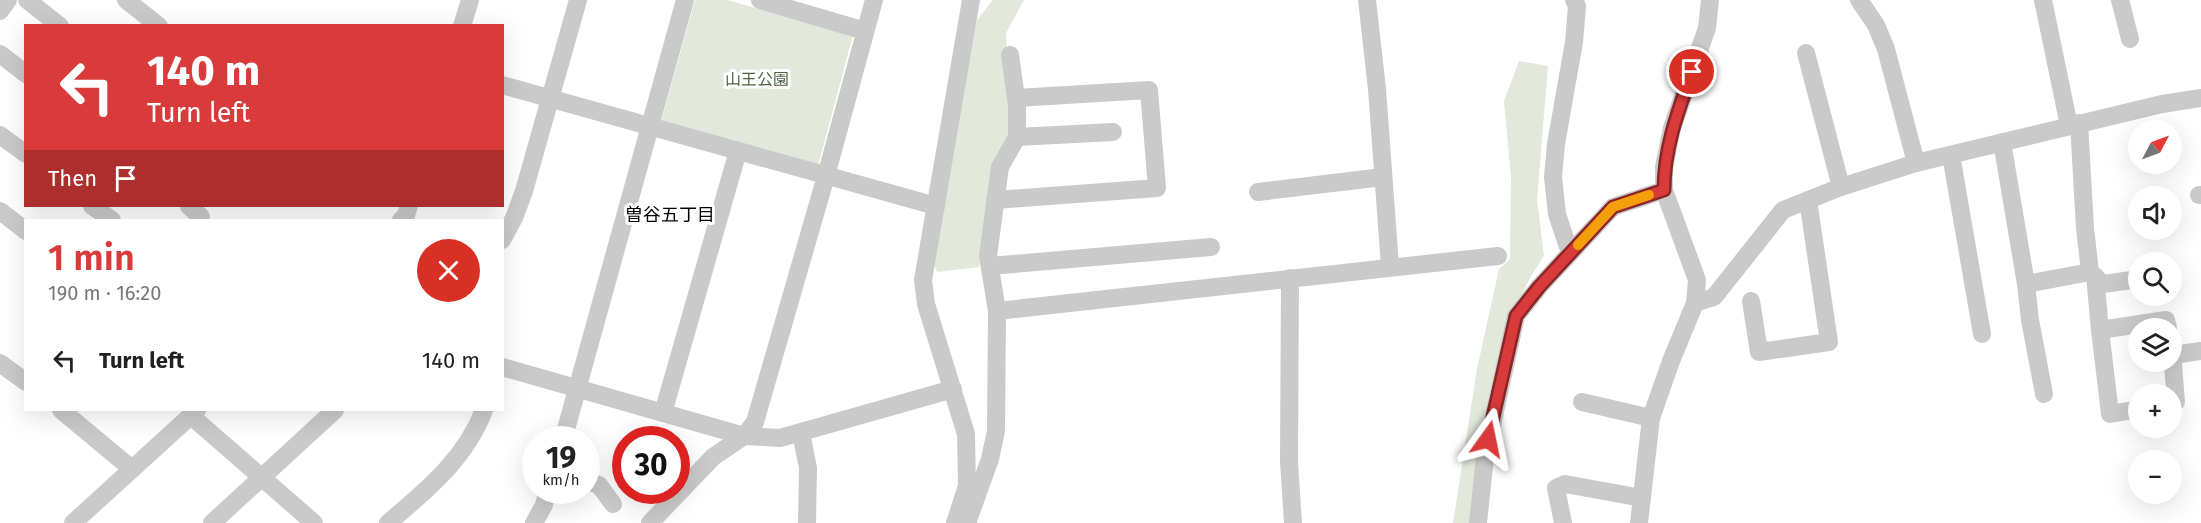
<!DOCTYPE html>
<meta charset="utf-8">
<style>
:root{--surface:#fff;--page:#f6f6f6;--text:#222;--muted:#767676;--accent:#d83b3a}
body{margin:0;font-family:"Fira Sans","Noto Sans JP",sans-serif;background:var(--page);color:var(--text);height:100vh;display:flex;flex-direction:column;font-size:22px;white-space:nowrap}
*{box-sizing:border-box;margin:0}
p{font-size:20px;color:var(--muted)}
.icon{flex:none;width:33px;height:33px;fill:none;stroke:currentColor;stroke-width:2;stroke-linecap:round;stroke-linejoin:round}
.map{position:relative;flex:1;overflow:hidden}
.drawer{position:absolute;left:24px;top:219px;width:480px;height:192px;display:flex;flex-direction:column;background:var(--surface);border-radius:0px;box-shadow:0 6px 24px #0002}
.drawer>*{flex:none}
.banner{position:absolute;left:24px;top:24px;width:480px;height:183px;border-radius:0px;box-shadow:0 6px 24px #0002;background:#d83b3a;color:#fff;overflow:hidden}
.needle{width:39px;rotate:49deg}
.buttons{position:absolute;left:2128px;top:120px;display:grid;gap:12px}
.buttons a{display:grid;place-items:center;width:54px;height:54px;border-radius:50%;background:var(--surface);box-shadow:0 6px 24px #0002;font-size:30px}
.speed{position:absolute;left:522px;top:426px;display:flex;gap:12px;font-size:30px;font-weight:700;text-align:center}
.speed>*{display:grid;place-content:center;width:78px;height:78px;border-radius:50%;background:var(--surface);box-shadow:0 6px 24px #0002;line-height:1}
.speed small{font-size:15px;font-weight:400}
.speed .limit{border:9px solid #d22;background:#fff;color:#111}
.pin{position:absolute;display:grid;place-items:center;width:51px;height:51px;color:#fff;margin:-26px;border:3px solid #fff;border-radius:50%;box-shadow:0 2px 6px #0007}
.me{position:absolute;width:66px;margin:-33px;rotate:12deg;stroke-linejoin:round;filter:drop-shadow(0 0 4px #0008)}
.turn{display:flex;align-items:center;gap:21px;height:126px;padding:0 24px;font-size:27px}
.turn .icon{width:78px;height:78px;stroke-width:2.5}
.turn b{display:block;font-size:42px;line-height:51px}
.then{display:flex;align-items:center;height:57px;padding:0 24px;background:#0003;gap:12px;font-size:22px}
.round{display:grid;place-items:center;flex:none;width:63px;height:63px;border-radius:32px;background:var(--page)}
.headline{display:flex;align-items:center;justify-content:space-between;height:102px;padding:0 24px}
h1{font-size:36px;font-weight:600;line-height:45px;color:var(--accent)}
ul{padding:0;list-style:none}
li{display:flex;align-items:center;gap:18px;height:78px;padding:0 24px}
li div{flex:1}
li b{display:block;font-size:22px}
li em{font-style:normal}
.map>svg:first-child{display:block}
.green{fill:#e2e9db}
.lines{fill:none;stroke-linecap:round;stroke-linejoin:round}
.minor{stroke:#cacaca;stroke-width:18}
.route-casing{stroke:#8c2626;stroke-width:15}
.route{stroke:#d83b3a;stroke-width:10}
.slow{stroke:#f59e0b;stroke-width:10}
.labels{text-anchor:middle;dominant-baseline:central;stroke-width:6;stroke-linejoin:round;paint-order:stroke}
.park-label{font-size:16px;fill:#4d653e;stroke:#fff}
.neighbourhood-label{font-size:18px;fill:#000;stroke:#fff}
</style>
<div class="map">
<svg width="2201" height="523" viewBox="0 0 2201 523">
<rect width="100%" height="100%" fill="#fff"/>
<!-- green -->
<g class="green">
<path d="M 695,0 L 727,0 L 853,35 L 818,166 L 661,122 Z"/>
<path d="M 993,0 L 1024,0 L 1006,33 L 1012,134 L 993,172 L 979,267 L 937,272 L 932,260 L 977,20 Z"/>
<path d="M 1519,61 L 1548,66 L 1537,200 L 1544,256 L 1531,276 L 1507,325 L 1473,523 L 1453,523 L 1477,369 L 1499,269 L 1510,259 L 1511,177 L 1504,101 Z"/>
</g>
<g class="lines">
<!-- minor -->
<g class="minor">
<path d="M 27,0 L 60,26"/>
<path d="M 126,0 L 159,26"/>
<path d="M 760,0 L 865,31"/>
<path d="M 1367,0 L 1377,89 L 1390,266"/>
<path d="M 1859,0 L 1876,25 L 1886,49 L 1916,163"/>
<path d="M 2043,0 L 2069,126"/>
<path d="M 2120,0 L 2130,39"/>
<path d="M 0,11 L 8,0"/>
<path d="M 462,26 L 470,0"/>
<path d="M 1806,53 L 1841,187"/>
<path d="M 0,54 L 26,74"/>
<path d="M 502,85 L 936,206"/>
<path d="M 2079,123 L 2085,228 L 2090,272"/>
<path d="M 0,135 L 26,154"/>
<path d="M 1017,137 L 1113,132"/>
<path d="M 2002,142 L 2026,284 L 2090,272 L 2103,284 L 2139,279"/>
<path d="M 1951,155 L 1982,334"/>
<path d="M 1258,192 L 1383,177"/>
<path d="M 2199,195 L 2201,195"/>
<path d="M 995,200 L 1157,188 L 1149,90 L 1016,98"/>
<path d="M 92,206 L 112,220"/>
<path d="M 189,206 L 201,217 L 198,220"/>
<path d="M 0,211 L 26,231"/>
<path d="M 401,220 L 406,215 L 409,206"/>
<path d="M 502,240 L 514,218 L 524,191 L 578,0"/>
<path d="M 1570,253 L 1557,214 L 1553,177 L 1556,144 L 1574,42 L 1577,6 L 1574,0"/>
<path d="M 990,266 L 1211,247"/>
<path d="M 2095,276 L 2100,330"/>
<path d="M 1290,278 L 1289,462 L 1293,523"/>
<path d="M 2026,284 L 2030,320 L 2044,394"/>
<path d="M 1751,301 L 1759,352 L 1829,342 L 1808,200"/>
<path d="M 1695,303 L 1714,297 L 1783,210 L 1841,187 L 1916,163 L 2162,104 L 2201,98"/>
<path d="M 997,311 L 1498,256"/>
<path d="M 2172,352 L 2176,402 L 2172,403"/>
<path d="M 2173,355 L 2201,351"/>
<path d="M 0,363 L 26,382"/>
<path d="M 502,367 L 744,436 L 780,438 L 953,389"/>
<path d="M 1582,402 L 1651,418"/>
<path d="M 2139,409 L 2110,414 L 2100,330 L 2166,320 L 2168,328"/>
<path d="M 61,410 L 132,469"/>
<path d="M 663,413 L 738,151"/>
<path d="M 190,415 L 314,523"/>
<path d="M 801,433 L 808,468 L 807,523"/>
<path d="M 563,440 L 685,0"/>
<path d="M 586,481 L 599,485 L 613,504"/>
<path d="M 73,523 L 197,410"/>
<path d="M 212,523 L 335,410"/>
<path d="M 388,523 C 427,490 466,458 484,410"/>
<path d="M 534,523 L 544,505 L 548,490"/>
<path d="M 650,523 L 713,457 L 744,436 L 755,422 L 826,176 L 874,0"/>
<path d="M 955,523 L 967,486 L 966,434 L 926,304 L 923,280 L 971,0"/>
<path d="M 967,523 L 990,459 L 996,431 L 997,311 L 988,256 L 1000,167 L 1017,137 L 1017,105 L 1010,55"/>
<path d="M 1478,523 L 1485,457 L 1516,316 L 1539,287 L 1613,207 L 1664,190"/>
<path d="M 1563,523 L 1556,488 L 1565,484 L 1642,498"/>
<path d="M 1639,523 L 1651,418 L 1671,361 L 1695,303 L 1697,280 L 1664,190 L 1664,167 L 1672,128 L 1707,28 L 1710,0"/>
</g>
</g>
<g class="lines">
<!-- route casing -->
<g class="route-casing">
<path id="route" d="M 1488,439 L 1516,316 L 1539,287 L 1613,207 L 1664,190 C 1664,148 1678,111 1692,72"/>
</g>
<!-- route -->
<use href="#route" class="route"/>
<!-- slow -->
<path class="slow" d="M 1578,245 L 1613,207 L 1649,195"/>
</g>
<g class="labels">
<!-- park labels -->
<g class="park-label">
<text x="757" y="79">山王公園</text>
</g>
<!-- neighbourhood labels -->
<g class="neighbourhood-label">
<text x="670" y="215">曽谷五丁目</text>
</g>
</g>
</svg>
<div class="buttons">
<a><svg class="needle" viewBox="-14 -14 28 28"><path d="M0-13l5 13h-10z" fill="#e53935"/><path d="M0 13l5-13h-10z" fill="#767676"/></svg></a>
<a><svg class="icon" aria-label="sound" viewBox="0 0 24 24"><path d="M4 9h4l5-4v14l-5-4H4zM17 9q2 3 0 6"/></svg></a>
<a><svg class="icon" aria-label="search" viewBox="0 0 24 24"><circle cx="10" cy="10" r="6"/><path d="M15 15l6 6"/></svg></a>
<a><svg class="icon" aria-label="layers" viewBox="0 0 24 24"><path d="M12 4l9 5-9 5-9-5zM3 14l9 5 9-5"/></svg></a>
<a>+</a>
<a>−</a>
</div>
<div class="speed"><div>19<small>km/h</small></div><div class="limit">30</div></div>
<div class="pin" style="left:1692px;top:72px;background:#d93025"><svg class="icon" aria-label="arrive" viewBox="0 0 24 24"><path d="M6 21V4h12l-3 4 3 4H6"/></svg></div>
<svg class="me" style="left:1488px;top:439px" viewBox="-20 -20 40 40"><path d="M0-17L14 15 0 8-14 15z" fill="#d83b3a" stroke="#fff" stroke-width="4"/></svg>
<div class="banner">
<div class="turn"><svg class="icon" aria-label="left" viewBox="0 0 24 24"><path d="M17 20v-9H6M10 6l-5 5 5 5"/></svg><div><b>140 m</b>Turn left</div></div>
<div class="then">Then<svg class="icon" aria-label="arrive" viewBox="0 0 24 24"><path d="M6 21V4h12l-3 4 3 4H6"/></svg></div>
</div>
<section class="drawer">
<div class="headline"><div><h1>1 min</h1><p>190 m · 16:20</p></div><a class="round" style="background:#d93025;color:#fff"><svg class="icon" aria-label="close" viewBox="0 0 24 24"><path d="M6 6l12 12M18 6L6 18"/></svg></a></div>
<ul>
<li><svg class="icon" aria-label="left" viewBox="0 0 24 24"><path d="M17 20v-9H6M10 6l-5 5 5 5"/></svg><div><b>Turn left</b></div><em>140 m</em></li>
</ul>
</section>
</div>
